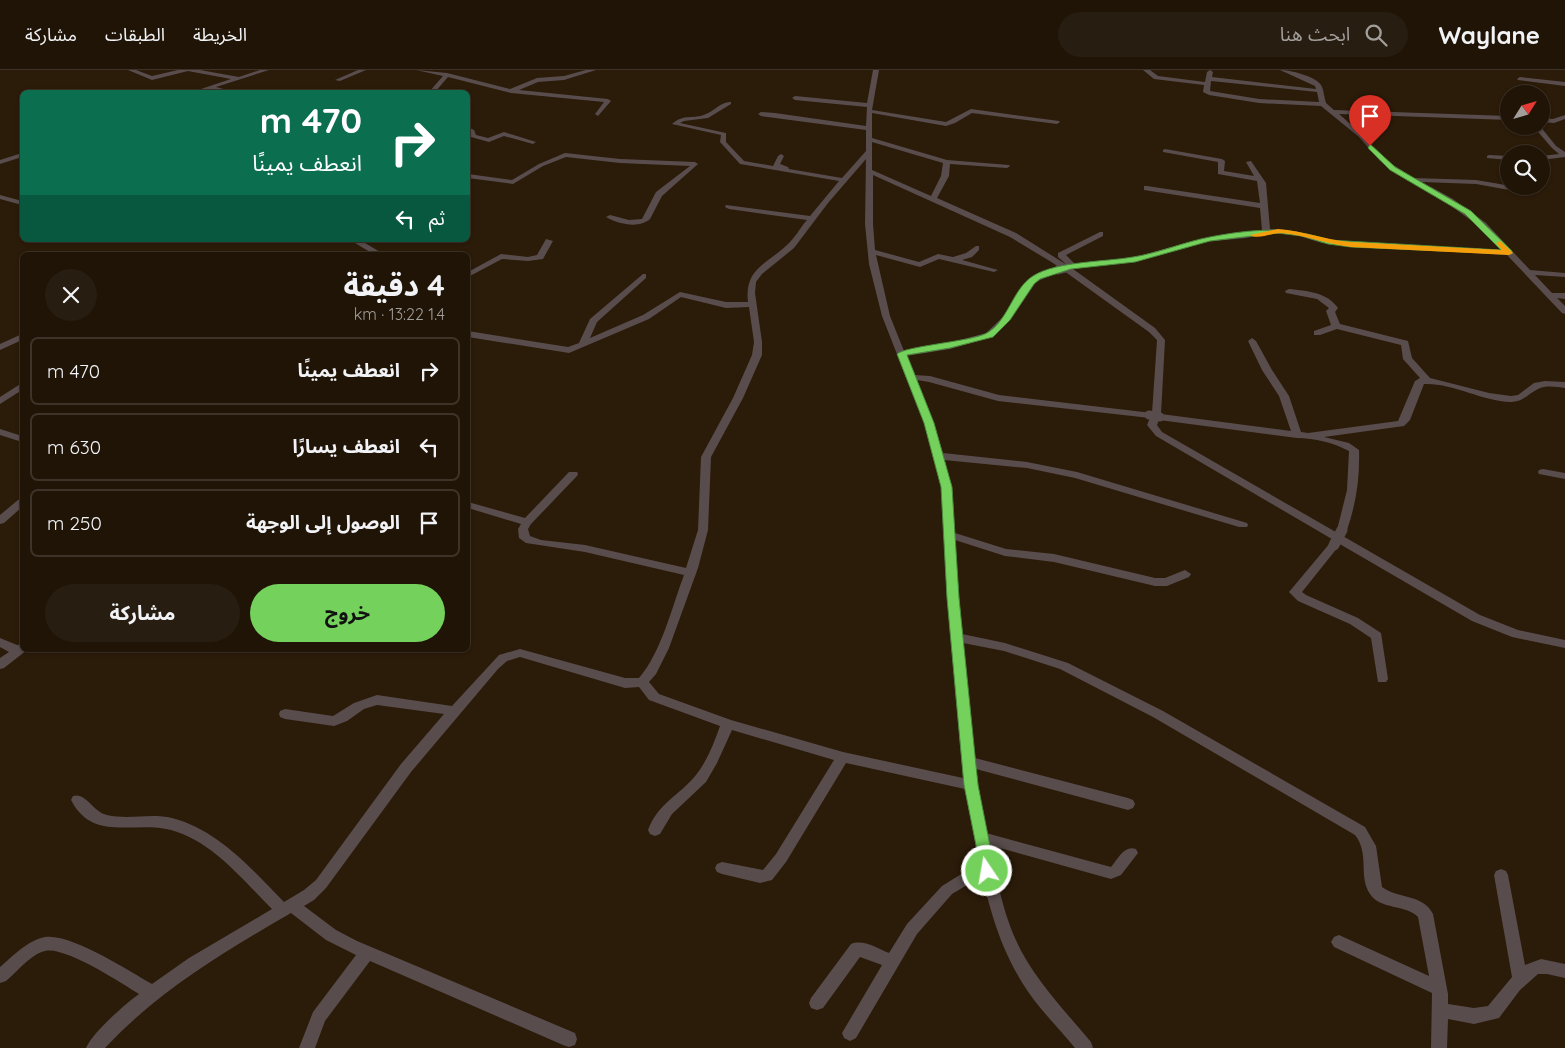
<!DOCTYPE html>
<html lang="ar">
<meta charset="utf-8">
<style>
:root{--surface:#201407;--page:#281d11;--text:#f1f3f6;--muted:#a29e9b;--line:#3d3328;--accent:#74d25c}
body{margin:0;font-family:Quicksand,"Noto Sans Arabic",sans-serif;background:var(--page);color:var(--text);direction:rtl;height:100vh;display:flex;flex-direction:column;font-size:19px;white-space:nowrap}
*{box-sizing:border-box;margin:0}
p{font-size:16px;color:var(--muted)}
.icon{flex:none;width:28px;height:28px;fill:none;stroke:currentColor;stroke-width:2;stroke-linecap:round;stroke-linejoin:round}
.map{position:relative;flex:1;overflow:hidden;direction:ltr}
.drawer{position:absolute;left:20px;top:182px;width:450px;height:400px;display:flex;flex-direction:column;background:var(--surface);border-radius:8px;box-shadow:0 1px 4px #0004,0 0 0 1px var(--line);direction:rtl}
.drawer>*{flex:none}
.banner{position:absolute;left:20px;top:20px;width:450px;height:152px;border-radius:8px;box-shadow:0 1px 4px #0004,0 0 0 1px var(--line);direction:rtl;background:#0b6e4f;color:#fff;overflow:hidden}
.needle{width:32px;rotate:53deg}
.controls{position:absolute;left:1500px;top:15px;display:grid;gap:10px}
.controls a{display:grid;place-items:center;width:50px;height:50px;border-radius:50%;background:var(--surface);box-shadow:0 1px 4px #0004,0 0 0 1px var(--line);font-size:25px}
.pin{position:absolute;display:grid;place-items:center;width:42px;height:42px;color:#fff;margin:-51px -21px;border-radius:50% 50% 50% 0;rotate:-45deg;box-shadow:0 0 5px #0007}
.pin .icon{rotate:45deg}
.me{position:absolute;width:55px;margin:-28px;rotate:348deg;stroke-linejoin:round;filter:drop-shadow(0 0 4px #0008)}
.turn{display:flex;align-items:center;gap:18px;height:105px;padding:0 25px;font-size:22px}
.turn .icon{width:65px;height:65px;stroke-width:2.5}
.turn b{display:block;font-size:35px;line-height:42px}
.then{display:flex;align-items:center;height:48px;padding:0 25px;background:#0003;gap:10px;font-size:19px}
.round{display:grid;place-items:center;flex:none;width:52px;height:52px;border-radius:26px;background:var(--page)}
.headline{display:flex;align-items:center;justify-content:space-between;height:85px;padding:0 25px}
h1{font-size:30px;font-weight:700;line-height:38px}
.primary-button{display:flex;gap:10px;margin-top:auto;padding:10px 25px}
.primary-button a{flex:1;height:58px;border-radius:30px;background:var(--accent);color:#111;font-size:20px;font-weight:700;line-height:58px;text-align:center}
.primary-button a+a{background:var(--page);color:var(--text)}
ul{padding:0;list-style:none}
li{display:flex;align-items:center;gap:15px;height:68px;margin:0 10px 8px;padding:0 15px;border:2px solid var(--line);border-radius:8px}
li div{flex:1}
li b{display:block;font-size:19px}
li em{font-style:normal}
header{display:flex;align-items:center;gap:30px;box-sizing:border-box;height:70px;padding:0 25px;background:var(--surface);border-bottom:1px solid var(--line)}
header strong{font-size:24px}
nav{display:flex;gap:28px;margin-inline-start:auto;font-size:18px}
.search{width:350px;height:45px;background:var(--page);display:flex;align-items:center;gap:12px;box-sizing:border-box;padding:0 18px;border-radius:28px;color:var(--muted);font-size:19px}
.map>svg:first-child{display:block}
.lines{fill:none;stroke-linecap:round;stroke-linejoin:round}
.street{fill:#594c4d;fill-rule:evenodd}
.street-bridge-far1{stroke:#594c4d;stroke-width:9}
.street-bridge{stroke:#594c4d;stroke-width:11}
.route{fill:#74d25c;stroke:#4b883c}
.slow{fill:#f59e0b}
</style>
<header>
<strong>Waylane</strong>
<div class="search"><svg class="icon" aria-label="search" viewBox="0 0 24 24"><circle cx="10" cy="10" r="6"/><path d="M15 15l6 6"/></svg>ابحث هنا</div>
<nav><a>الخريطة</a><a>الطبقات</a><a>مشاركة</a></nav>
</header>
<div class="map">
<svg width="1565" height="978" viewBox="0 0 1565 978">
<rect width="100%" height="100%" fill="#2b1b09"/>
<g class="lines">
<!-- street -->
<g class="street">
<path d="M 128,0 L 136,0 L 152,6 L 178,0 L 200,0 L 239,7 L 260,0 L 269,0 L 216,17 L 231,21 L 232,22 L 210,19 L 200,22 L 192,22 L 231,9 L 188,1 L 152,10 Z"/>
<path d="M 358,0 L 366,0 L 340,11 L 335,10 Z"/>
<path d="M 416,0 L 447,3 L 510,19 L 537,8 L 564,6 L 586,0 L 596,0 L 564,10 L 538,12 L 519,20 L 608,29 L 611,31 L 598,46 L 595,44 L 604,32 L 511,23 L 448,7 L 435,22 L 429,22 L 443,6 Z"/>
<path d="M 873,0 L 879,0 L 872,40 L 946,52 L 971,39 L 1059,51 L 1060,52 L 1057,54 L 972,43 L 955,53 L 946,56 L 872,43 L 872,68 L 947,90 L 1009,95 L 1010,96 L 1007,98 L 950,94 L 949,106 L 937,128 L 1016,163 L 1067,195 L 1058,187 L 1058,183 L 1100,162 L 1103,162 L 1103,166 L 1066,185 L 1075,194 L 1135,187 L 1204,168 L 1262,160 L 1260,138 L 1144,120 L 1144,116 L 1147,116 L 1260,133 L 1257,111 L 1218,104 L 1218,92 L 1163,82 L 1163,80 L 1165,79 L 1222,89 L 1225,91 L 1224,101 L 1254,106 L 1246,92 L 1251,91 L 1266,113 L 1270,159 C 1294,158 1317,168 1341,171 C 1395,176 1449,177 1503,180 L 1480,157 L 1447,133 L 1407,109 L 1380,91 L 1359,67 L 1321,36 L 1259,33 L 1209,25 L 1203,22 L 1204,15 L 1154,9 L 1143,0 L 1150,0 L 1158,6 L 1205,12 L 1207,2 L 1210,0 L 1213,2 L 1212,7 L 1316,19 L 1315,16 L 1280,0 C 1290,0 1315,6 1321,15 C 1324,20 1324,27 1326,33 L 1334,40 L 1509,46 L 1509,50 L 1339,44 L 1363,65 L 1384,89 L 1414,108 L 1476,110 L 1529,119 L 1530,121 L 1526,123 L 1476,114 L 1422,112 L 1453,129 L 1486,153 L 1530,200 L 1565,203 L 1565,207 L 1535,205 L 1552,223 L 1565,223 L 1565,229 L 1557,228 L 1565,236 L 1565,244 L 1562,243 L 1507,185 L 1351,176 L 1322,173 L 1296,165 L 1271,163 L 1246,168 L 1204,172 L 1135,191 L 1073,199 L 1155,258 L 1165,270 L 1161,344 L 1291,361 L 1279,326 L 1262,300 L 1248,271 L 1252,268 L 1256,271 L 1272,300 L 1289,326 L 1301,362 L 1308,363 L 1398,351 L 1415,311 L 1420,308 L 1403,289 L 1401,275 L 1337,259 L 1320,265 L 1314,265 L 1314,261 L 1331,255 L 1326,241 L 1329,238 L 1317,229 L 1286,223 L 1285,221 L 1289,219 C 1307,221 1327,222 1338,238 L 1335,242 L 1340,254 L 1408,271 L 1412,288 L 1430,308 L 1489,323 L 1511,326 L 1518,325 L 1534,313 L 1545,311 L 1565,312 L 1565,318 C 1557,317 1546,315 1538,319 C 1528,324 1523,332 1511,332 C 1481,331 1454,313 1424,314 L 1410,350 L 1404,356 L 1324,367 L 1349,373 L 1359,380 C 1360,408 1356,434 1347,460 L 1342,463 L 1337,460 L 1347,420 L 1349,381 C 1334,373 1314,368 1297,368 L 1159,350 L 1157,355 L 1162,362 L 1480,545 L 1518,560 L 1565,570 L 1565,578 L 1512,567 L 1472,551 L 1338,473 L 1340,475 L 1338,477 L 1302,522 L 1306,525 L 1358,548 L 1381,563 L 1388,609 L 1386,612 L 1378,612 L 1371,568 L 1350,554 L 1298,531 L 1289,522 L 1330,473 L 1337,472 L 1156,366 L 1147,355 L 1150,348 L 998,331 L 929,312 L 917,310 L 934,353 L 943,383 L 1027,392 L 1077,402 L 1247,453 L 1248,455 L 1247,457 L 1239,457 L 1075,408 L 1027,398 L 944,390 L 952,417 L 955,463 L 1006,479 L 1054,484 L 1155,508 L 1165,508 L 1185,500 L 1191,504 L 1189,507 L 1167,516 L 1155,516 L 1054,492 L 1005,486 L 955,470 L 962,564 L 1005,573 L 1068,593 L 1163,641 L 1365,757 L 1376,776 L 1382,817 C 1398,829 1423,824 1433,844 L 1448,924 L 1448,934 L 1474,938 L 1488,936 L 1512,907 L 1494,805 L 1496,801 L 1501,799 L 1506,801 L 1508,805 L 1525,895 L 1541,889 L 1565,894 L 1565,908 L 1547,904 L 1538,904 L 1520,920 L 1499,948 L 1474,954 L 1448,949 L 1447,978 L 1431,978 L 1432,923 L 1334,877 L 1331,872 L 1334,867 L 1339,865 L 1429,906 L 1418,847 C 1406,834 1380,840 1370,824 C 1358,806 1370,784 1355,765 L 1153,647 L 1060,599 L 1004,581 L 963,573 L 975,688 L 1128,728 L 1133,730 L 1135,734 L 1133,738 L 1128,740 L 976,699 L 986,763 L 1111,797 C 1118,789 1124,775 1136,779 L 1138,783 L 1121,805 L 1111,809 L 989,775 C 996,801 1000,829 1009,853 C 1025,900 1060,935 1091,972 L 1093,978 L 1075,978 C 1058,957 1037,937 1023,914 C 1001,878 992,847 982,806 L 952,824 L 917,864 L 856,968 L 850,971 L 844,968 L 842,963 L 882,895 L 860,887 L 823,938 L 817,940 L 811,938 L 809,933 L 811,928 L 851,874 C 863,869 877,878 889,883 L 907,854 L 942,816 L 979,793 L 965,719 L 846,693 L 786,792 L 772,810 L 760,813 L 722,804 L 717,802 L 715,798 L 717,794 L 722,792 L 763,800 L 776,784 L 834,690 L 732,660 L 717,693 L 706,712 L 672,744 L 660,764 L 655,766 L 650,764 L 648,760 C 658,733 679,726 696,705 C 707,691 714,673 720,656 L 649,630 L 639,617 L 625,618 L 520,587 L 507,591 L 498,599 L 411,702 L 326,818 L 314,830 L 304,836 L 336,860 L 357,871 L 575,963 L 577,969 L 575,975 L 569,977 L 563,975 L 370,891 L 325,951 L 315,978 L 299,978 L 313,942 L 356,885 L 326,870 L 291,843 C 224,882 158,921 105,978 L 86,978 C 93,962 124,935 139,924 C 121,913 65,876 45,881 C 31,884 17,902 6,911 L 0,913 L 0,897 C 13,886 28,870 45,867 C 71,863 129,901 152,914 L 189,888 L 272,839 C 243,810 212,771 171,760 C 135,750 93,773 71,730 L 73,726 C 86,722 93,742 107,745 C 128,750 151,743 172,748 C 218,760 252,799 284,832 L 304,820 L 316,810 L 401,694 L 444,644 L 377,635 L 364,639 L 347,651 L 334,656 L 285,649 L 280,647 L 279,644 L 280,641 L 285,639 L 333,646 L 354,633 L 377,625 L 452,636 L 499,585 L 520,579 L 625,608 L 639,608 C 661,583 672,537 684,505 L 585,482 L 526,473 L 519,468 L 518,459 L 521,454 L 468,438 L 468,432 L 525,448 L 569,402 L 577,402 L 578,404 L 577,406 L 531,454 L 528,459 L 530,466 L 541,470 L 585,475 L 686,498 L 698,460 L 701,387 L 733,328 L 752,285 L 754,272 L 749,237 L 726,238 L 681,227 L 649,249 L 569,283 L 468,267 L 468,261 L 568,277 L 579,273 L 590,249 L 643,204 L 646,204 L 646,208 L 597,252 L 590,268 L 643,245 L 680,222 L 726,232 L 748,232 C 744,199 767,194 787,175 C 795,168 800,158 807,150 L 729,139 L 725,137 L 726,135 L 810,146 L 839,111 L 740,94 L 720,72 L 721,65 L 672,54 C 684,43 693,50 706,44 C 714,41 722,31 731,32 L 731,34 L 708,48 L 684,51 L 680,53 L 726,63 L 726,72 L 744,91 L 773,96 L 778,86 L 781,84 L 784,86 L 780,94 L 788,97 L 789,99 L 842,108 L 866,81 L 866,60 L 761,46 L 758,44 L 761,42 L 775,43 L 866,56 L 867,37 L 795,30 L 792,28 L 795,26 L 867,33 ZM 1211,11 L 1317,22 L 1319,32 L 1259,29 L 1210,21 ZM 872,72 L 943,93 L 941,106 L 931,126 L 872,100 ZM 866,89 L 865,154 L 869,194 L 882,246 L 924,353 L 942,417 L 947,528 L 963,708 L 843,682 L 731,650 L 659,624 L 649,612 L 656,604 L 669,578 L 698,498 L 708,460 L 711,387 L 743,328 L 762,285 L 762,272 L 755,223 L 756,212 L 762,204 L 794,178 L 828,133 ZM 873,105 L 1010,167 L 1053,193 L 1149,262 L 1157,270 L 1152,343 L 999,325 L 930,306 L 914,305 L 906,286 L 950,279 L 992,267 L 1010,250 L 1036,212 L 1062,200 L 1055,198 L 1030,208 L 1004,246 L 986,263 L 949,273 L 904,281 L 890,246 L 876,185 L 920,197 L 939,189 L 994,202 L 998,200 L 962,190 L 972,187 L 979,180 L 979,176 L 976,176 L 966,183 L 953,187 L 938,184 L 919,192 L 875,180 L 873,154 Z"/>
<path d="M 1520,7 L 1565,12 L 1565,16 L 1518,10 L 1517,9 Z"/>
<path d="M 1565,45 L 1565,49 L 1554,53 L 1541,52 L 1541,48 L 1553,49 Z"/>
<path d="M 1533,56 L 1540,56 L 1556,76 L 1565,82 L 1565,87 L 1541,90 L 1541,86 L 1559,84 L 1552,78 Z"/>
<path d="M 468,57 L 474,60 L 476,65 L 488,68 L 504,62 L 536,72 L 533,74 L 504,66 L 489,72 L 471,67 L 468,61 Z"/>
<path d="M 22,83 L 22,87 L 0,94 L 0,90 Z"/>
<path d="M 565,83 L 620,89 L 695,92 L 698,94 L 662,126 L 650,149 C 639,159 618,154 606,147 L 610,145 L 629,150 L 642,149 L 656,122 L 690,96 L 620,93 L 566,87 L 543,96 L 513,114 L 468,108 L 468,104 L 512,110 L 539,94 Z"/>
<path d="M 1489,85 L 1509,86 L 1509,90 L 1487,88 L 1487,86 Z"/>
<path d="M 0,125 L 22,131 L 22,135 L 0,129 Z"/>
<path d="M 546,169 L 553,171 L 543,189 L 528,191 L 502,189 L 468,207 L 468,202 L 501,184 L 528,187 L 537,185 Z"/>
<path d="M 350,170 L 360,170 L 385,185 L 375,185 Z"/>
<path d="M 22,264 L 22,270 L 0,280 L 0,274 Z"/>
<path d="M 22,313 L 22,320 L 0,334 L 0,327 Z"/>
<path d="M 0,359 L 22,366 L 22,372 L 0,365 Z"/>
<path d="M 1543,399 L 1565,403 L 1565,409 L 1539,404 L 1538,402 L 1539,400 Z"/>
<path d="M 22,429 L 22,437 L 4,453 L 0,454 L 0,445 L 18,430 Z"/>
<path d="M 0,568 L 17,575 L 22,574 L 22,580 L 27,580 L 4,598 L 0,599 L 0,588 L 9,582 L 0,577 Z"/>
</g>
<!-- street-bridge-far1 -->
<g class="street-bridge-far1">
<path d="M 1058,200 L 1070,197"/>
<path d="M 1149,345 L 1160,347"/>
</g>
<!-- street-bridge -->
<path class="street-bridge" d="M 1334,475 L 1342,460"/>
</g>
<!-- route -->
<path class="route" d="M 1370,74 L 1395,97 L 1471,141 L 1512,181 L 1512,184 L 1351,177 L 1328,174 L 1302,166 L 1278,163 L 1210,171 L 1135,192 L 1071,199 L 1040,209 L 1034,214 L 1010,250 L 993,267 L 950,278 L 907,285 L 934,353 L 952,417 L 959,528 L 978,715 L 995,801 L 993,805 L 987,807 L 982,805 L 964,715 L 947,528 L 941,417 L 924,353 L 897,284 C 906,276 966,272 985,264 C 1008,253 1012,219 1033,206 C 1057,191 1105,192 1133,187 C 1159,183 1184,172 1210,167 C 1252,159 1287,156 1329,170 L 1501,180 L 1465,144 L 1390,100 L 1368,78 Z"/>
<!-- slow -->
<path class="slow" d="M 1278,159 C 1303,161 1326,170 1351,172 L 1502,180 L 1496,173 L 1500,171 L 1513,183 L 1509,185 L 1351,177 C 1326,174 1305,165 1281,163 C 1271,163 1258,170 1250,165 Z"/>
</svg>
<div class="controls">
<a><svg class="needle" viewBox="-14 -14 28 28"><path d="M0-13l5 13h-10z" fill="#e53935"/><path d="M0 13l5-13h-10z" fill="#a29e9b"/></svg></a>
<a><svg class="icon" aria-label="search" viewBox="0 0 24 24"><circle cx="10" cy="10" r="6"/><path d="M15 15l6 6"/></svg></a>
</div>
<div class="pin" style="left:1370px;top:76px;background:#d93025"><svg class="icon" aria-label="arrive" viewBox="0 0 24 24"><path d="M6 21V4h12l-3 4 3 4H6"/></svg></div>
<svg class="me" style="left:987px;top:801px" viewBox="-20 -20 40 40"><circle r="17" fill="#74d25c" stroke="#fff" stroke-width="3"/><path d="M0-11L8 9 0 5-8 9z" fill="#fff"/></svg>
<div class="banner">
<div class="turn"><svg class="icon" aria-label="right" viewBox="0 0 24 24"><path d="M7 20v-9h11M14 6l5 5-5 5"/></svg><div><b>470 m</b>انعطف يمينًا</div></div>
<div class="then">ثم<svg class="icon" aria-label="left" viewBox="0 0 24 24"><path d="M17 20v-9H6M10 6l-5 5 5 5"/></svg></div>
</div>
<section class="drawer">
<div class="headline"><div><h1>4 دقيقة</h1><p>1.4 km · 13:22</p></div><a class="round"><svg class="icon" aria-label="close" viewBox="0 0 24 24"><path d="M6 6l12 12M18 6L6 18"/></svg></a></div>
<ul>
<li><svg class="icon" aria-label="right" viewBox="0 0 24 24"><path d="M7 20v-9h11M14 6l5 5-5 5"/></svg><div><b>انعطف يمينًا</b></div><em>470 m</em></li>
<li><svg class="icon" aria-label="left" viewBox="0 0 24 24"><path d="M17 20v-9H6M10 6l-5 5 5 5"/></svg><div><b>انعطف يسارًا</b></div><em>630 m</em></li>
<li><svg class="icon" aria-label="arrive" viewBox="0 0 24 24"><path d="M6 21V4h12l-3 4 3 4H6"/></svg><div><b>الوصول إلى الوجهة</b></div><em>250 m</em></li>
</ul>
<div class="primary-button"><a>خروج</a><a>مشاركة</a></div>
</section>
</div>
